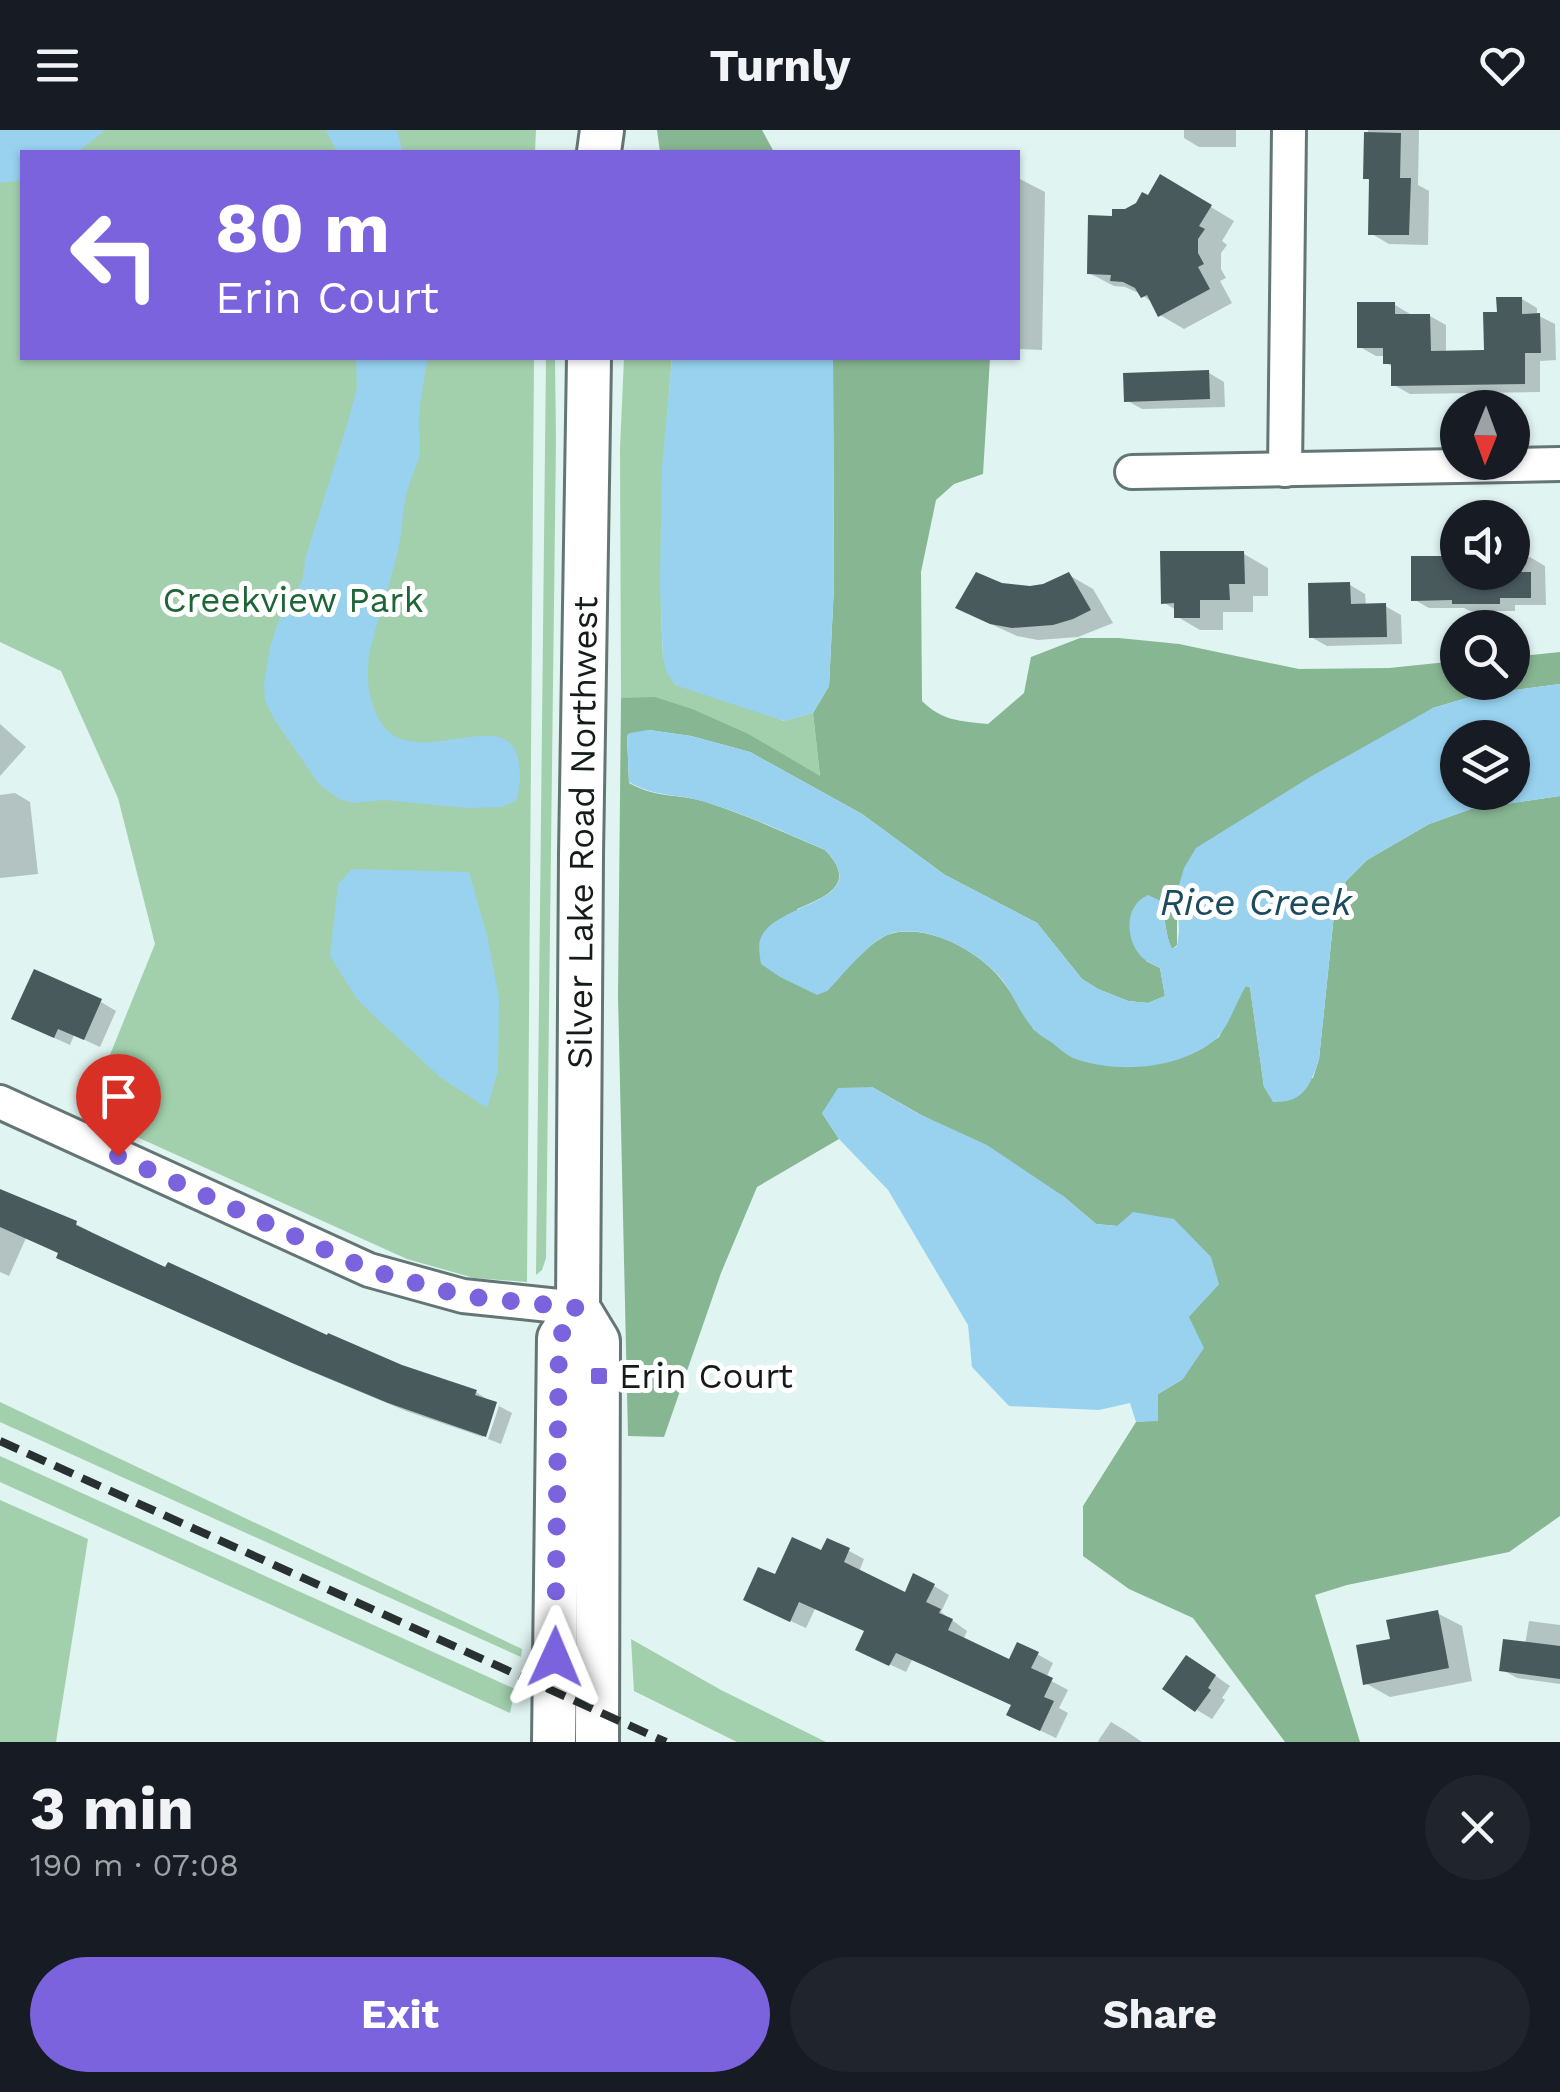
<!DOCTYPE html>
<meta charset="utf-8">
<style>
:root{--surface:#171b24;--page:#20242c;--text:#f1f3f6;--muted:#9ea1a6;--accent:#7b63de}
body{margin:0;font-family:"Work Sans",sans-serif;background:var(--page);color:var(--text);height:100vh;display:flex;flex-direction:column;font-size:38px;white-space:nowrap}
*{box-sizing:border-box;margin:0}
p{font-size:32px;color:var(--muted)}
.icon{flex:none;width:55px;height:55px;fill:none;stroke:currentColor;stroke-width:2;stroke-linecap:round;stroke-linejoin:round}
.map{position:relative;height:1612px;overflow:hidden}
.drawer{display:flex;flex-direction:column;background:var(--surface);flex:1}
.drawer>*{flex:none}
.banner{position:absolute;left:20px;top:20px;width:1000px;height:210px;border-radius:0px;box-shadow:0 2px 8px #0004;background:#7b63de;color:#fff;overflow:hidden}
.needle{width:65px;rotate:181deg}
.tools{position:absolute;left:1440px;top:260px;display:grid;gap:20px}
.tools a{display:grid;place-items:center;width:90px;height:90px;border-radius:50%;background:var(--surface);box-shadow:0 2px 8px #0004;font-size:50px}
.pin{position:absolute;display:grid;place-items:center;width:85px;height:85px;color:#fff;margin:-102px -42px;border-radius:50% 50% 50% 0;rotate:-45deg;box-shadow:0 0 10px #0007}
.pin .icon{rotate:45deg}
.me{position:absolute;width:110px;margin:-55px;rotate:1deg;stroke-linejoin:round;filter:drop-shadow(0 0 8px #0008)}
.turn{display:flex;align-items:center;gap:35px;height:210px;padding:0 30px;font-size:45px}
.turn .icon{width:130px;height:130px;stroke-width:2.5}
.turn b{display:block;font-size:70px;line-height:85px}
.round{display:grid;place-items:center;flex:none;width:105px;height:105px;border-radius:52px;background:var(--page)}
.overview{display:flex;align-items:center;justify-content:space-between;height:170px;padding:0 30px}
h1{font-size:60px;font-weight:700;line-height:75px}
.cta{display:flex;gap:20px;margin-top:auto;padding:20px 30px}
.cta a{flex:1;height:115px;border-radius:60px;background:var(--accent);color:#fff;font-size:40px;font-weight:700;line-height:115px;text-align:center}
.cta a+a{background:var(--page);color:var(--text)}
header{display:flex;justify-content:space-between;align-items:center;height:130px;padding:0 30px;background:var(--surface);font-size:45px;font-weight:700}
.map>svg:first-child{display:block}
.green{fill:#a2d0ac}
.forest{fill:#87b692}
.water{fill:#98d2ef;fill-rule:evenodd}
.shadow{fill:#0003}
.building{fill:#495a5d}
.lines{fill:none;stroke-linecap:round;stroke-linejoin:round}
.minor-casing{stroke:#637674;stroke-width:38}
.major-casing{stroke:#637674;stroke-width:48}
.minor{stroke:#fff;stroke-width:32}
.major{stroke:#fff;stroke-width:42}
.rail{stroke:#293130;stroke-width:8;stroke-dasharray:20 10;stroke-linecap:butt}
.route{stroke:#7b63de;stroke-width:18;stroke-dasharray:0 32.4}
.poi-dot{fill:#7b63de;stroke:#fff;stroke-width:4}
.labels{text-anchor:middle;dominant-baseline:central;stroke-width:10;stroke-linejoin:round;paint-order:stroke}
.park-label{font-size:35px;fill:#1e6537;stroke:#fff}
.street-label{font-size:35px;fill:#141b1a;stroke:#fff}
.poi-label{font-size:35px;fill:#141b1a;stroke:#fff;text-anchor:start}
.water-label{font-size:38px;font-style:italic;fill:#1b4b5f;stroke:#fff}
</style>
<header><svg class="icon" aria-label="menu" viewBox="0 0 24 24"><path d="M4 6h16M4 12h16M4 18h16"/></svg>Turnly<svg class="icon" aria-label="heart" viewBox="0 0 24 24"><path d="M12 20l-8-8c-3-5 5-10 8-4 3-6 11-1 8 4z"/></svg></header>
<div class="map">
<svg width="1560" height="1612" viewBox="0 0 1560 1612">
<rect width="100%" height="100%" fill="#e0f4f2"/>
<!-- green -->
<g class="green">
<path d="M 0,0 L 536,0 L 535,22 L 22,22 L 22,228 L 534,228 L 527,1152 L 474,1148 L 407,1129 L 86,984 L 155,814 L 118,668 L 61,541 L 0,512 Z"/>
<path d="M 546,228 L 555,228 L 556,310 L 546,1128 L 542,1140 L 536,1145 Z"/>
<path d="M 624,228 L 672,228 C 663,328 658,427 663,528 L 783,591 L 813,583 L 820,647 L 747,603 L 695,580 L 621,568 L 620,318 Z"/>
<path d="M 0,1272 L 522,1519 L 521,1527 L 0,1292 Z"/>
<path d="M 0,1326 L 515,1559 L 510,1583 L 0,1352 Z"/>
<path d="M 0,1370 L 88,1409 L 56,1612 L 0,1612 Z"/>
<path d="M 631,1509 L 721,1560 L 826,1612 L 737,1612 L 634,1561 Z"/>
</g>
<!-- forest -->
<g class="forest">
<path d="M 657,0 L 762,0 L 774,22 L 660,22 Z"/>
<path d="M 833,228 L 990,228 L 983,344 L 954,354 L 936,370 L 921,442 L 922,571 C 942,591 960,591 988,594 L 1024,563 L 1031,527 L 1080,508 L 1119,508 L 1179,514 L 1299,539 L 1389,538 L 1457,531 L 1458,552 L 1512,552 L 1513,527 L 1560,522 L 1560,554 L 1477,565 L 1433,578 L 1379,611 L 1177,762 L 1177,815 L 1172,819 C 1165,807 1166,786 1159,770 L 1146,831 L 1160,838 L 1165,866 L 1148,873 L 1128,871 L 1098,859 L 1082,849 L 1037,793 L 945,745 L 862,684 L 750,622 L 691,606 L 649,600 L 627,606 L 629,653 C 658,669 677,663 706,672 C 746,685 786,703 825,720 C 858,754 827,766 797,779 L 827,861 C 842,845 869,811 890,804 C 927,793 977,820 1000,848 C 1013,864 1023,883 1034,900 L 1165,932 L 1195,922 L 1219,907 L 1245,856 L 1250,857 L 1264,957 L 1313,948 L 1319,929 L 1335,775 L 1346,751 L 1367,730 L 1429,694 L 1471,679 L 1560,666 L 1560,1386 L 1509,1422 L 1347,1455 L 1315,1465 L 1360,1612 L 1285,1612 L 1193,1488 L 1129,1459 L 1083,1426 L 1083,1376 L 1136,1292 L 1157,1290 L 1158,1264 L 1183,1249 L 1188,1187 L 1219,1154 L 1117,1096 L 1096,1094 L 1063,1066 L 872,957 L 822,983 L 839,1009 L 757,1057 L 721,1143 L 664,1307 L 628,1306 L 618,865 L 621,568 L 655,567 L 695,580 L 747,603 L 820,646 L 813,583 L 829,556 L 834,456 Z"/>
</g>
<!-- water -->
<g class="water">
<path d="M 0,0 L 105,0 L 78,22 L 22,22 L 22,50 L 0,53 Z"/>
<path d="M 326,0 L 397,0 L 403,22 L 337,22 Z"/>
<path d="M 356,228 L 428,228 C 425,247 420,268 419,288 C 418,301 421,314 419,327 C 415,342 407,356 405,371 C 402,383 403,396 400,409 C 398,424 393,439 389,454 C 379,496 359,529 372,573 C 397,662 510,562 519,634 C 521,647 520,658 516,671 L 502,677 L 467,678 L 384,670 L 353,673 L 339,669 L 319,654 L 274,589 L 265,570 L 264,555 L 270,517 L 278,493 L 302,451 L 306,426 L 347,295 L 357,258 Z"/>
<path d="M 672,228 L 833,228 L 834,456 L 829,556 L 813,583 L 784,591 L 675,555 L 667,543 L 663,528 L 660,454 L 662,337 Z"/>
<path d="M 1560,554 L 1560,666 L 1471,679 L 1429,694 L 1367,730 L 1346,751 L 1335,775 L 1319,929 C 1310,956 1304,973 1273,972 L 1264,957 L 1250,858 L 1246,856 C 1237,870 1228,898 1216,909 C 1181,939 1118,944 1076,929 C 1067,926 1059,918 1051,912 C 1045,908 1037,904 1033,898 C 1019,883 1013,862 999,846 C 976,820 925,792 889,804 C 869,811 842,846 827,861 L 817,865 L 780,847 L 761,834 C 760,827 758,817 760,810 C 773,771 877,774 825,720 C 786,703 746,684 705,672 C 678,663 656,668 629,652 L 627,605 L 630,603 L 649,600 L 691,606 L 750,622 L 862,684 L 945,745 L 1037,793 L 1082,849 L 1098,859 L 1128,871 L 1148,873 L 1165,866 L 1160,838 C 1153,834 1144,831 1139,824 C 1125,806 1125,775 1148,765 L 1159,770 C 1166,786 1165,807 1172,819 L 1177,816 L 1179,801 L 1177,762 L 1184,738 L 1196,718 L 1310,647 L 1433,578 L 1477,565 ZM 1458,608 L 1512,608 L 1512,662 L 1458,662 Z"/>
<path d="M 352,739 L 469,742 L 488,809 L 499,869 L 498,941 L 487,978 L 441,948 L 373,885 L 357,869 L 330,826 L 338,754 Z"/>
<path d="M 872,957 L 917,983 L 987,1015 L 1063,1066 L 1096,1094 L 1117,1096 L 1133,1082 L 1174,1089 L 1211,1127 L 1219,1154 L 1189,1187 L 1204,1218 L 1183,1249 L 1158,1264 L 1158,1291 L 1136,1292 L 1130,1273 L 1099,1280 L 1009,1276 L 972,1237 L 968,1195 L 888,1060 L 839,1009 L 822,983 L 838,958 Z"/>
</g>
<!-- shadow -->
<g class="shadow">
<path d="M 1184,0 L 1236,0 L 1236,17 L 1199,17 L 1184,8 Z"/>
<path d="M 1368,0 L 1419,0 L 1418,55 L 1429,61 L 1428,115 L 1389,114 L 1370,103 L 1371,51 L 1366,48 Z"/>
<path d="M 1161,47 L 1234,91 L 1222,111 L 1227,115 L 1221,123 L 1221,139 L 1226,148 L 1220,151 L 1232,173 L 1184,199 L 1160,185 L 1153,173 L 1141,164 L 1125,157 L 1114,156 L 1089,143 L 1114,89 L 1149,68 Z"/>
<path d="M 1018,48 L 1045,62 L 1042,220 L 1018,219 Z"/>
<path d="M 1522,169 L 1537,178 L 1537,185 L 1555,194 L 1556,230 L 1540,231 L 1540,262 L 1410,264 L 1394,255 L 1394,238 L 1385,232 L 1385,226 L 1376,226 L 1360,217 L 1395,175 L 1410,184 L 1410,186 L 1430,186 L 1446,195 L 1446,223 L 1486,223 L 1499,184 Z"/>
<path d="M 1209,243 L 1224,252 L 1225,277 L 1142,279 L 1126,270 Z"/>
<path d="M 1244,424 L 1268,438 L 1268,466 L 1253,466 L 1253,482 L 1223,482 L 1223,500 L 1200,500 L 1176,486 L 1176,480 L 1163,472 Z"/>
<path d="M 1454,426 L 1458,426 L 1458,442 L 1512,442 L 1512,427 L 1530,427 L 1545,436 L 1546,475 L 1515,475 L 1515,481 L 1470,481 L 1464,478 L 1429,478 L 1413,469 L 1454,428 Z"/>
<path d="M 1069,445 L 1093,459 L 1113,493 L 1078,507 L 1038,510 L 1017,506 L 982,490 L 1002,455 L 1030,458 L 1044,456 Z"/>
<path d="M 1350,455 L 1365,464 L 1366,476 L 1385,476 L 1401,485 L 1402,514 L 1327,516 L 1311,507 Z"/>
<path d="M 0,594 L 26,617 L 0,646 Z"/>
<path d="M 15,663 L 30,672 L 38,744 L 0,748 L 0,665 Z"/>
<path d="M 101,872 L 116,881 L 100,917 L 74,905 L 70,915 L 30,897 Z"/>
<path d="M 0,1061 L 76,1094 L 91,1102 L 90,1104 L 328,1209 L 476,1262 L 494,1274 L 483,1307 L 406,1281 L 310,1241 L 74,1136 L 60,1123 L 26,1108 L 9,1146 L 0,1142 Z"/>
<path d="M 499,1276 L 512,1283 L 501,1314 L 488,1309 Z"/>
<path d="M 849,1421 L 864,1429 L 859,1442 L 906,1465 L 934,1456 L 949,1465 L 941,1482 L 967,1501 L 963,1510 L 1011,1532 L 1037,1524 L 1053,1533 L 1046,1548 L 1068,1560 L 1059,1578 L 1068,1583 L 1056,1608 L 1024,1593 L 1013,1575 L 912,1530 L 906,1542 L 874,1527 L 867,1501 L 815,1479 L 806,1498 L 762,1478 L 777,1448 L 822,1424 Z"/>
<path d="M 1437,1483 L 1462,1496 L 1472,1551 L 1390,1567 L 1365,1553 L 1393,1511 Z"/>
<path d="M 1529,1491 L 1560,1495 L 1560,1554 L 1517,1548 L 1501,1539 L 1525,1515 Z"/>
<path d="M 1203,1537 L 1230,1556 L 1222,1568 L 1225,1570 L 1212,1589 L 1197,1580 Z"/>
<path d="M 1111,1592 L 1126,1601 L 1142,1612 L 1099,1612 L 1098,1611 Z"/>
</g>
<!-- building -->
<g class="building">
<path d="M 1364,2 L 1401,3 L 1400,48 L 1411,48 L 1409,105 L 1368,105 L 1369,49 L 1363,49 Z"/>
<path d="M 1160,44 L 1212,75 L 1199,96 L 1205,99 L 1198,109 L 1198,123 L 1204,134 L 1198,137 L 1210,159 L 1158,187 L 1147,165 L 1141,168 L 1135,158 L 1123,152 L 1110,151 L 1111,145 L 1087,144 L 1088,85 L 1112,86 L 1112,79 L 1125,79 L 1136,73 L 1142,62 L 1148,65 Z"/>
<path d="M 1496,167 L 1522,167 L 1522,184 L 1540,183 L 1541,223 L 1525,223 L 1525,254 L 1391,256 L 1391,234 L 1383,234 L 1383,218 L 1357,218 L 1357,172 L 1395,172 L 1395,184 L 1430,184 L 1431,221 L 1484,220 L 1483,182 L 1497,182 Z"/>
<path d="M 1209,240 L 1210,269 L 1124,272 L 1123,243 Z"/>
<path d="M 1160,421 L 1244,421 L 1245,454 L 1229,454 L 1230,470 L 1200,470 L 1200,488 L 1174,488 L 1174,473 L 1161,474 Z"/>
<path d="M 1411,426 L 1458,426 L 1458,442 L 1531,442 L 1531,468 L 1500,468 L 1500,474 L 1452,474 L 1452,470 L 1411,471 Z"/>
<path d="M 976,442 L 1002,453 L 1030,456 L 1043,454 L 1069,442 L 1091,480 L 1073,489 L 1053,495 L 1012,498 L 990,494 L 955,478 Z"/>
<path d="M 1350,452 L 1351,474 L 1386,473 L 1387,507 L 1309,508 L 1308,453 Z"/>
<path d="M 34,839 L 102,869 L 84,910 L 58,899 L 54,908 L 11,889 Z"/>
<path d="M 0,1059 L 77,1091 L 76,1095 L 165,1137 L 168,1132 L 327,1205 L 328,1203 L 402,1235 L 477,1260 L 475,1265 L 497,1272 L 486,1307 L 388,1273 L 292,1233 L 56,1128 L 58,1123 L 0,1097 Z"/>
<path d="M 792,1407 L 821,1420 L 827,1408 L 850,1418 L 844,1432 L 905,1462 L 913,1443 L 935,1454 L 926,1472 L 941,1479 L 939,1483 L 953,1489 L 948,1500 L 1009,1529 L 1017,1512 L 1039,1522 L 1031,1538 L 1053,1548 L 1044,1567 L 1054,1571 L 1040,1601 L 1006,1585 L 1011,1575 L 930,1538 L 896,1523 L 889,1536 L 855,1520 L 864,1501 L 799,1472 L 790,1492 L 743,1470 L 758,1437 L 775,1444 Z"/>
<path d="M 1438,1480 L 1449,1538 L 1363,1555 L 1356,1515 L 1390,1509 L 1386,1490 Z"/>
<path d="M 1503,1509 L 1560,1516 L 1560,1549 L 1499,1541 Z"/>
<path d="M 1186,1525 L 1216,1545 L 1208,1558 L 1211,1560 L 1195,1582 L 1162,1559 Z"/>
</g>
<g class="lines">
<!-- minor casing -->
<g class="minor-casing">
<g id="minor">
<path d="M 1285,340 L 1289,0"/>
<path d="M 1132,342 L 1560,334"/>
<path d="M 0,972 L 369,1140 L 463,1166 L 578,1178"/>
</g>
</g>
<!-- major casing -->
<g class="major-casing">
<g id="major">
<path d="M 599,22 L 602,0"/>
<path d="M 578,1178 L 598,1211 L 597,1612"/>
<path id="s1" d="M 554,1612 L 559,1208 L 578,1178 L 581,725 L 589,228"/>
</g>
</g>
<!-- minor -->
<use href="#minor" class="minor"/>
<!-- major -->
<use href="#major" class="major"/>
<!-- rail -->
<path class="rail" d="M 0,1311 L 666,1612"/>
</g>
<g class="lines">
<!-- route -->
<path class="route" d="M 118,1026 L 370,1140 L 463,1166 L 578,1178 L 559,1208 L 555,1527"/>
</g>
<!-- markers -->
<rect class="poi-dot" x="589" y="1236" width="20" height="20" rx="5"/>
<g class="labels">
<!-- park labels -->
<g class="park-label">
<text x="293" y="470">Creekview Park</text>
</g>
<!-- street labels -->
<g class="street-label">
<text stroke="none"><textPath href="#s1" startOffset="915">Silver Lake Road Northwest</textPath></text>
</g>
<!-- poi labels -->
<g class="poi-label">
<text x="619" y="1246">Erin Court</text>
</g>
<!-- water labels -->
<g class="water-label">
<text x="1256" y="772">Rice Creek</text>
</g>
</g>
</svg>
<div class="tools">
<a><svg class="needle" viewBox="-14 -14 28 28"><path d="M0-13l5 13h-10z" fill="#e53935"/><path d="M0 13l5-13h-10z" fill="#9ea1a6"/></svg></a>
<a><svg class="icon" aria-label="sound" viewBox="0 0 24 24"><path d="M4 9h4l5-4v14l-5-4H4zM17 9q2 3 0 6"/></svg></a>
<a><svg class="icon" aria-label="search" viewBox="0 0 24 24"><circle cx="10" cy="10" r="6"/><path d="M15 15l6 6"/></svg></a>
<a><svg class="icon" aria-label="layers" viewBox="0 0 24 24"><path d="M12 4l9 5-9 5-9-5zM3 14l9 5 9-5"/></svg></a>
</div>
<div class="pin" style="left:118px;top:1026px;background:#d93025"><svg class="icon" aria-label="arrive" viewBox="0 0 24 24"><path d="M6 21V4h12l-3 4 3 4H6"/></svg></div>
<svg class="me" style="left:555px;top:1527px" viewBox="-20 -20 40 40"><path d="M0-17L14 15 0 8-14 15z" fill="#7b63de" stroke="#fff" stroke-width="4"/></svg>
<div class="banner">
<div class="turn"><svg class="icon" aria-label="left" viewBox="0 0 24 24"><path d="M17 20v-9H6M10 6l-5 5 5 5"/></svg><div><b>80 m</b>Erin Court</div></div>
</div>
</div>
<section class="drawer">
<div class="overview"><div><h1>3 min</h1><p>190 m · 07:08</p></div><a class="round"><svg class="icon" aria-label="close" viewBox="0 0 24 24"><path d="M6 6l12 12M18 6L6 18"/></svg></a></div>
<div class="cta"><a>Exit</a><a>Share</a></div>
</section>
